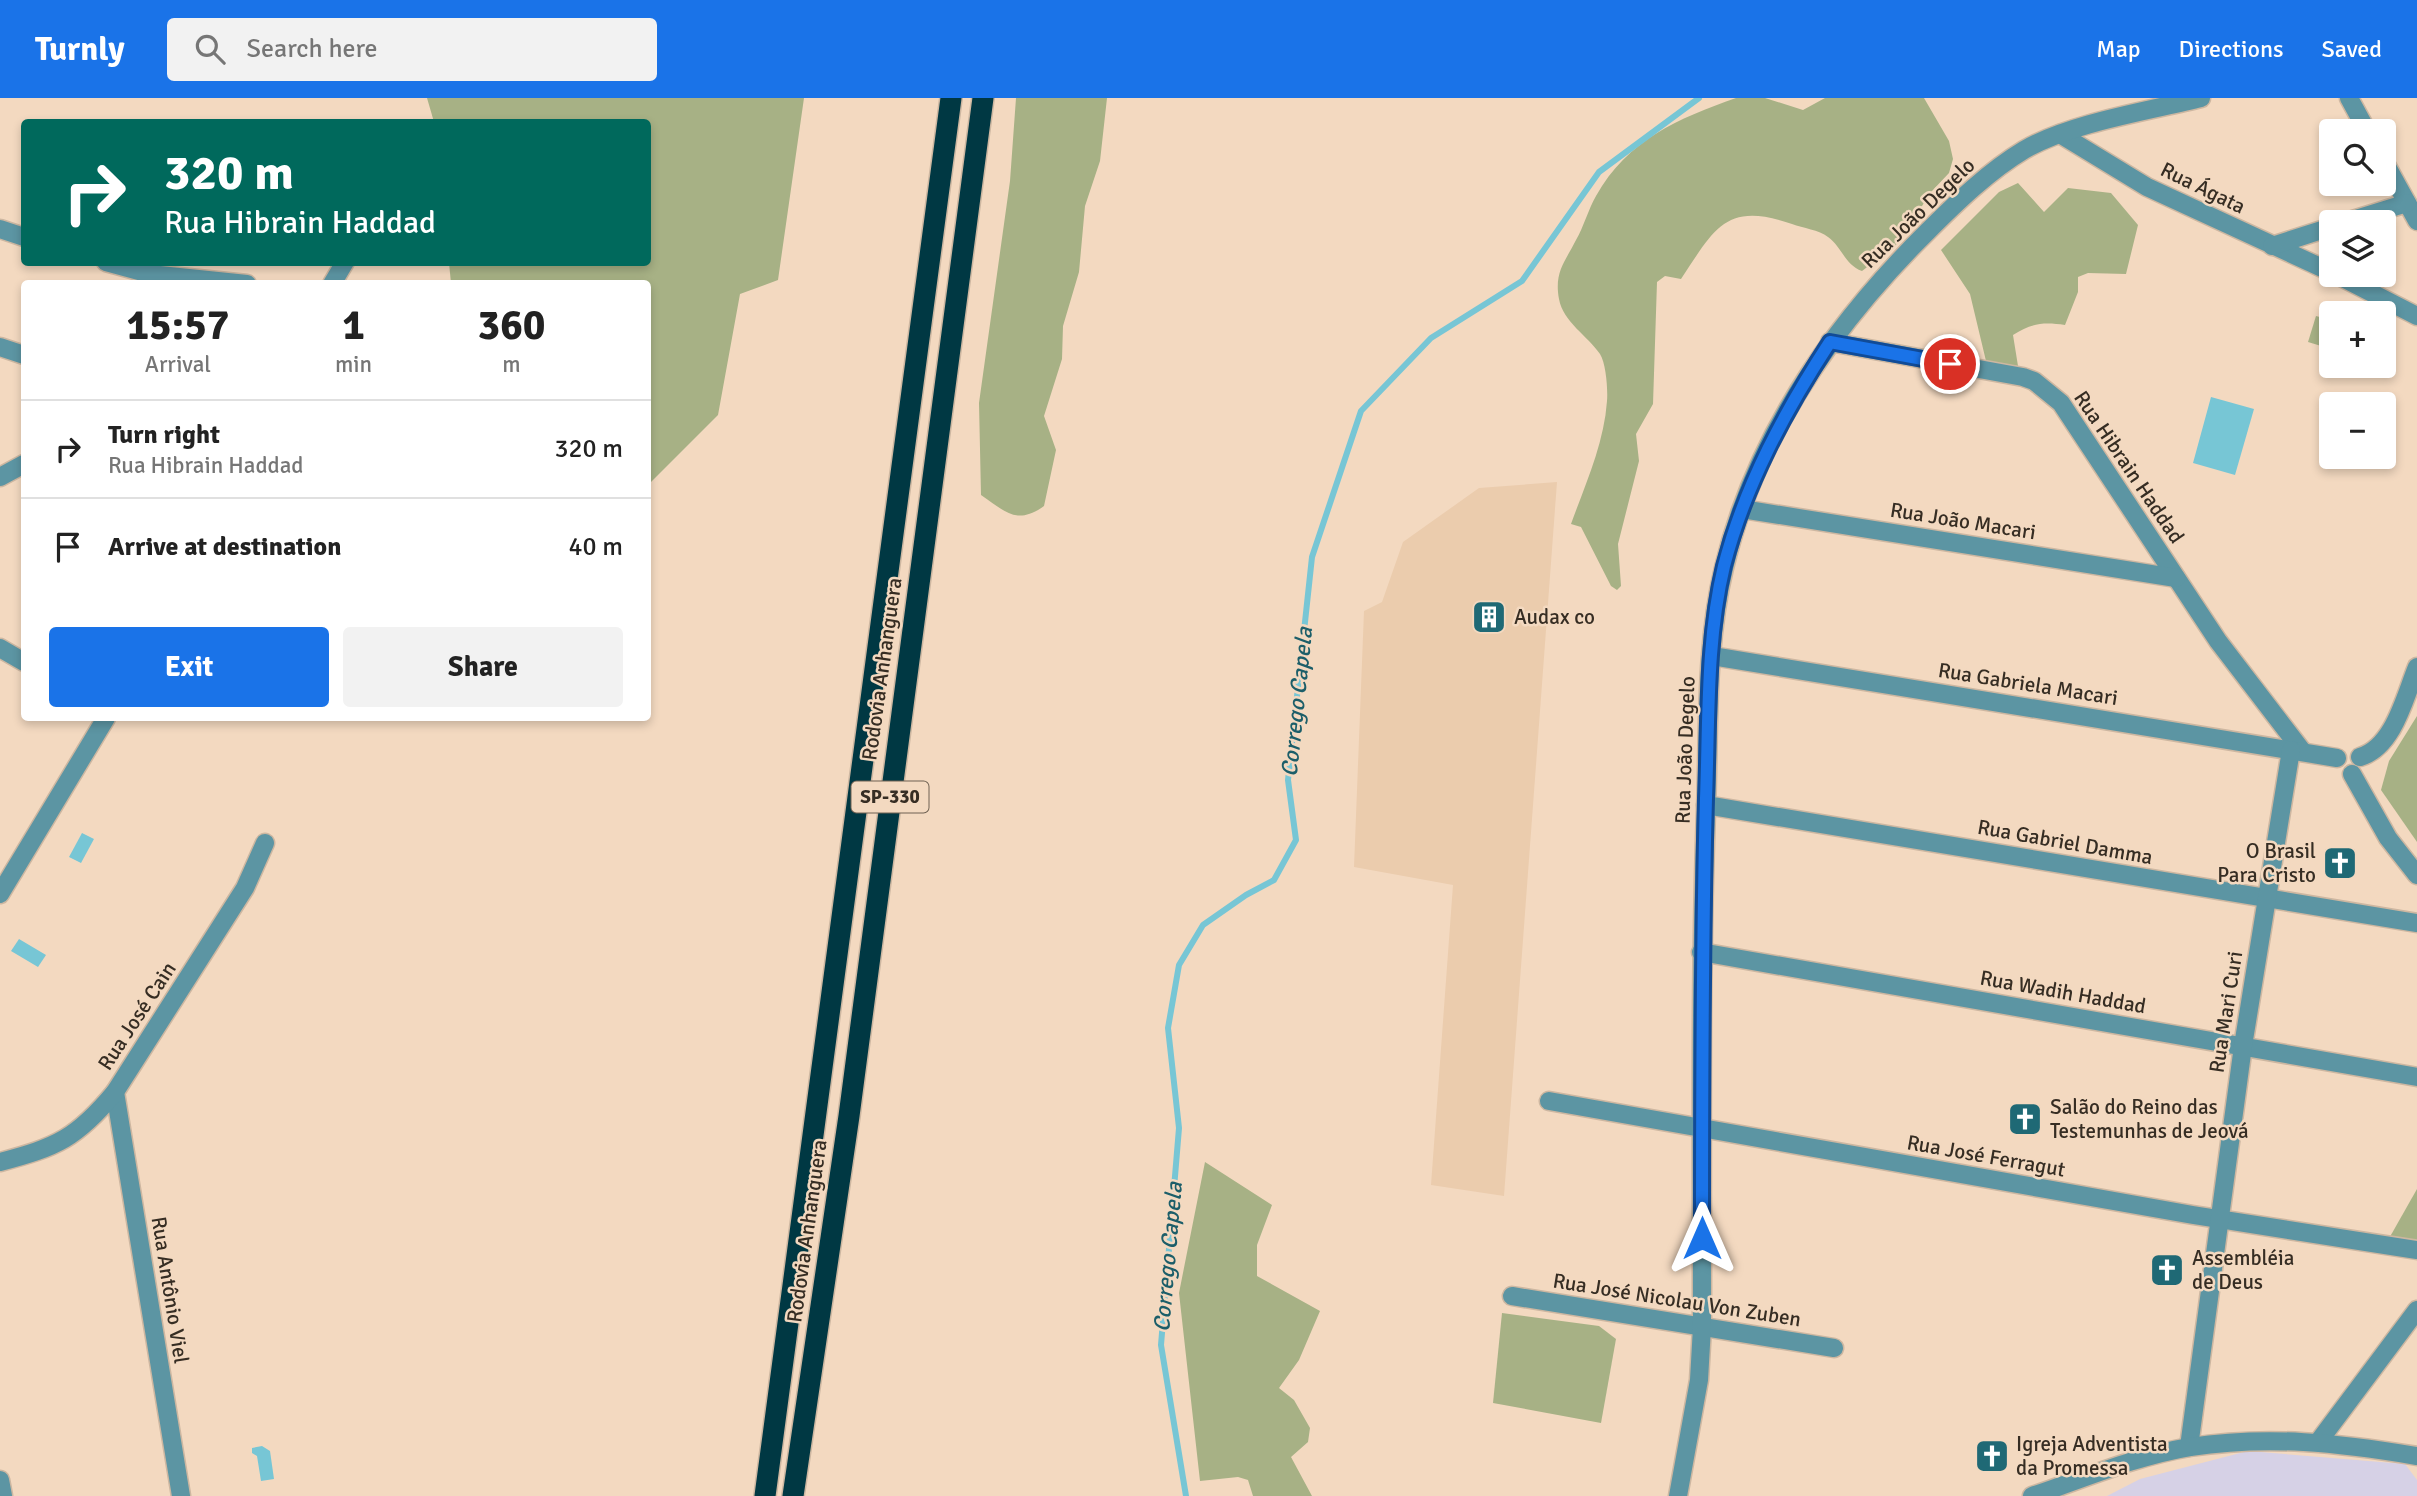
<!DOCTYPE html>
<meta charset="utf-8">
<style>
:root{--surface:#fff;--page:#f2f2f2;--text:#222;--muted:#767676;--line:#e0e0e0;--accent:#1a73e8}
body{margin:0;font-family:Signika,sans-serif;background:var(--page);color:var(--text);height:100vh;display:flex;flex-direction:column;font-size:26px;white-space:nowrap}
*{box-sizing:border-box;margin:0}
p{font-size:23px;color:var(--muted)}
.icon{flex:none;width:38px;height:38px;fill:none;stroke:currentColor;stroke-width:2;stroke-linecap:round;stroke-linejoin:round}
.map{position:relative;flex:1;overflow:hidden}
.panel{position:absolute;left:21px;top:182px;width:630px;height:441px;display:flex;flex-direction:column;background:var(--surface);border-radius:7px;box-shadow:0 4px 10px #0003}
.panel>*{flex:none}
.guide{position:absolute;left:21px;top:21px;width:630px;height:147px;border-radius:7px;box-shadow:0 4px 10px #0003;background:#00695c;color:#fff;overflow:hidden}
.tools{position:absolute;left:2319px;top:21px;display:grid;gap:14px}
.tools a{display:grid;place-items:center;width:77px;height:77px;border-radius:7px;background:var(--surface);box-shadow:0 4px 10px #0003;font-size:35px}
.pin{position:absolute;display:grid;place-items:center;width:60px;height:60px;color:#fff;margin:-30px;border:4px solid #fff;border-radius:50%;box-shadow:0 2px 7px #0007}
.me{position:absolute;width:77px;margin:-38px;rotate:0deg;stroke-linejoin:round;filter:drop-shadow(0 0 5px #0008)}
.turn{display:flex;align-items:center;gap:24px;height:147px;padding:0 28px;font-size:32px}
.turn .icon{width:91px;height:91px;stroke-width:2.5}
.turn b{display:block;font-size:49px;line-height:60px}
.eta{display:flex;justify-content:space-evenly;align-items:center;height:119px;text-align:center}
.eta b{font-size:42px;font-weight:800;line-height:49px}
.action{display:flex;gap:14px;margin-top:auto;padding:14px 28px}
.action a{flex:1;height:80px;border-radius:7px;background:var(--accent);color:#fff;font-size:28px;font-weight:800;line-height:80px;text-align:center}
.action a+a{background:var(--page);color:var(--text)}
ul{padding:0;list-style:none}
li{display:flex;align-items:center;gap:21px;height:98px;padding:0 28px;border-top:2px solid var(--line)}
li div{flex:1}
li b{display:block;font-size:26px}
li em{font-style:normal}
header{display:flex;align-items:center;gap:42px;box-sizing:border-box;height:98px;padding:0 35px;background:var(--accent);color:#fff}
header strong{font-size:33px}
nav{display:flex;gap:38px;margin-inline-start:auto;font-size:24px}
.search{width:490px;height:63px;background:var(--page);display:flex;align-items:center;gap:18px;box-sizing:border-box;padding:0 24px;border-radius:7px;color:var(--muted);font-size:26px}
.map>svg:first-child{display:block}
.built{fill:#ebccad}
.medical{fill:#d6d1e6}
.green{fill:#a7b185}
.water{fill:#77c6d5}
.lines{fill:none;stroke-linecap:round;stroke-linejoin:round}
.stream{stroke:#77c6d5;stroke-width:6}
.minor-casing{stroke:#cdb7a1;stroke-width:21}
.highway-casing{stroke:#cdb7a1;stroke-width:24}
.minor{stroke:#5c95a3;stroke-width:18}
.highway{stroke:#003843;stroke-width:21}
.route-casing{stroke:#114b97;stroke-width:18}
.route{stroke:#1a73e8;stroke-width:12}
.labels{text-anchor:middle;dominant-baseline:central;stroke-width:5;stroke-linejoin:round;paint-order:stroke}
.shield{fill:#f3d9c0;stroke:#6f6152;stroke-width:2}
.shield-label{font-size:19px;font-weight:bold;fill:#362d23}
.street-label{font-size:21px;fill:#362d23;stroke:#f3d9c0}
.poi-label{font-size:21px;fill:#362d23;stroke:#f3d9c0;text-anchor:start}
.water-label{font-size:23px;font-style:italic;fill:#1c5e69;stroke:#f3d9c0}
</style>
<header>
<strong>Turnly</strong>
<div class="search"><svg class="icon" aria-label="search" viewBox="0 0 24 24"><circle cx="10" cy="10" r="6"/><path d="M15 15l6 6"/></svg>Search here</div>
<nav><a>Map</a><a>Directions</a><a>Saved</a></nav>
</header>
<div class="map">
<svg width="2417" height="1398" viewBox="0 0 2417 1398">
<rect width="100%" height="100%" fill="#f3d9c0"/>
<!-- built -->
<path class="built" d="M 1557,384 L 1504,1098 L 1431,1087 L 1453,787 L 1354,769 L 1364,513 L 1382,504 L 1403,444 L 1479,390 Z"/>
<!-- medical -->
<path class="medical" d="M 2248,1353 L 2405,1366 L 2417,1382 L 2417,1398 L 2107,1398 L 2140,1381 Z"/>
<!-- green -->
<g class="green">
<path d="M 427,0 L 804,0 L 778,182 L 740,196 L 718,317 L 648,387 L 648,186 L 451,185 L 449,165 L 648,164 L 648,24 L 434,24 Z"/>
<path d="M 1016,0 L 1107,0 L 1100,63 L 1085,108 L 1079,174 L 1063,228 L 1062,261 L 1044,318 L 1056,352 L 1044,408 C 1016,428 1005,413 981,397 L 979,305 L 1010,83 Z"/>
<path d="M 1736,0 L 1765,0 L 1803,12 L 1825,0 L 1924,0 L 1949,43 L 1953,61 L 1949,75 L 1932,93 L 1896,147 L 1862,173 C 1845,167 1842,149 1828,139 C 1819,132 1803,130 1792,126 C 1726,103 1715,130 1681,181 L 1665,178 L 1657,184 L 1653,306 L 1636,336 L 1639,363 L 1618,446 L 1621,488 L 1617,492 L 1611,488 L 1581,429 L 1571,426 C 1585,387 1604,346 1607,303 C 1608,292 1606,265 1600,256 C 1588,238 1563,224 1559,201 C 1554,174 1565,164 1576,142 C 1584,128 1588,112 1596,98 C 1627,42 1679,20 1736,0 Z"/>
<path d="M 2018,85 L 2044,114 L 2068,90 L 2111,95 L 2138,127 L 2126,176 L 2088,175 L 2078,179 L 2078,194 L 2065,227 C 2044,224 2031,225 2013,237 L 2018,268 L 1986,263 L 1970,196 L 1941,152 L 1999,94 Z"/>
<path d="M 2316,218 L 2331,222 L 2331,251 L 2308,244 Z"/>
<path d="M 2417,618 L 2417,744 L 2381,692 L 2389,663 Z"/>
<path d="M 1205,1064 L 1272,1107 L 1257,1147 L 1257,1178 L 1320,1213 L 1299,1262 L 1279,1290 L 1294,1302 L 1310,1330 L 1308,1344 L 1291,1359 L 1312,1398 L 1253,1398 L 1248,1382 L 1238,1379 L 1200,1383 L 1179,1195 Z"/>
<path d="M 2417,1091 L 2417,1149 L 2387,1144 Z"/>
<path d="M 1502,1215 L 1599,1228 L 1616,1241 L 1601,1325 L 1493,1305 Z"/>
</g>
<!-- water -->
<g class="water">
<path d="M 2211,299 L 2254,311 L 2235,377 L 2193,365 Z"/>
<path d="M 82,735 L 94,741 L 81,765 L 69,759 Z"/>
<path d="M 19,841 L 46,857 L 38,869 L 11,853 Z"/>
<path d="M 262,1348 L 270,1353 L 274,1381 L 261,1383 L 257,1358 L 252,1355 L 252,1350 Z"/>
</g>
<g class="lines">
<!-- stream -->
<path class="stream" d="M 1186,1398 L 1161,1247 L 1179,1030 L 1168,930 L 1179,867 L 1203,827 L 1246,797 L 1274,782 L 1296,742 L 1288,682 L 1312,459 L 1361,313 L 1431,240 L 1522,183 L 1599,74 L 1699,0"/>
<!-- minor casing -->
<g class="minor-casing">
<g id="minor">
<path d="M 2349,0 L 2367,33"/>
<path d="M 2060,36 L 2147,89 L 2331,174"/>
<path d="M 2384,63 L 2417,123"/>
<path d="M 2346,124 L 2407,105"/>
<path d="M 0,131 L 24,139"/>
<path d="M 2272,148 L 2331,129"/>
<path d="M 106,164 L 150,176 L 247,186"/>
<path d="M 2337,177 L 2417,218"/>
<path d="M 332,186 L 345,164"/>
<path d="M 1830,244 L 2023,279 L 2034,283 L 2061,305 L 2218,543 L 2303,654"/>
<path d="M 0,249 L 24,257"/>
<path d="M 0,379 L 24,366"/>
<path d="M 1742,411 L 2176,480"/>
<path d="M 0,550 L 24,564"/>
<path d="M 1712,558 L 2337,660"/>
<path d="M 2360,659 C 2394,649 2405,598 2417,569"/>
<path d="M 2352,676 L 2388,740 L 2417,777"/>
<path d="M 1706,707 L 2417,825"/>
<path d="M 0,796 L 106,620"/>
<path d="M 1701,854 L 2417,979"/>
<path d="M 115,994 L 181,1398"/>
<path d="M 1549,1003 L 2193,1117 L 2417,1152"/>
<path d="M 0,1064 C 57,1049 77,1040 115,994 L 245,790 L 265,745"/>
<path d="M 1512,1198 L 1834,1250"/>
<path d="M 2319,1343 L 2417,1212"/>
<path d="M 2189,1349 L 2243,948 L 2291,652"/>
<path d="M 0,1382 L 3,1398"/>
<path d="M 1678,1398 L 1699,1282 L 1702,1229 C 1702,1057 1700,885 1706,712 C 1709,632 1705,548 1724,470 C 1755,339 1834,226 1928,133 C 1957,104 1989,73 2024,52 C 2070,25 2148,13 2201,0"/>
<path d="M 2032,1398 C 2083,1381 2136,1358 2190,1349 C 2269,1337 2339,1345 2417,1358"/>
</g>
</g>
<!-- highway casing -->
<g class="highway-casing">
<g id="highway">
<path d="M 765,1398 L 951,0"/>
<path d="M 793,1398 L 849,1018 L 983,0"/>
</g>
</g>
<!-- minor -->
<use href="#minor" class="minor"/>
<!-- highway -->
<use href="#highway" class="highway"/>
</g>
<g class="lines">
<!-- route casing -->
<g class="route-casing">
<path id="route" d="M 1702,1140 C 1702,993 1702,847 1706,700 C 1709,624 1706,543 1724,468 C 1745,387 1785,313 1830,244 L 1950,266"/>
</g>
<!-- route -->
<use href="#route" class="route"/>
</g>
<!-- icons -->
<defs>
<g id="building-square" transform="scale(1.75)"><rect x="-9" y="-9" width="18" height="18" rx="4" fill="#1f6975" stroke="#f3d9c0"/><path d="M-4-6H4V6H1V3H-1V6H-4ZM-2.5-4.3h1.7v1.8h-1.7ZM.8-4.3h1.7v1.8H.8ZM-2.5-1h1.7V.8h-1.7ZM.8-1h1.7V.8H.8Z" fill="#fff"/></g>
<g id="church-square" transform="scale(1.75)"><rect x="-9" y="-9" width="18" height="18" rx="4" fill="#1f6975" stroke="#f3d9c0"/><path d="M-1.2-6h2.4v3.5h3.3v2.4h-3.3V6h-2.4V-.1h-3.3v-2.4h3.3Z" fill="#fff"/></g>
</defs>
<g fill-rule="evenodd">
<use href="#building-square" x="1489" y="519"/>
<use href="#church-square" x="2340" y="765"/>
<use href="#church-square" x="2025" y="1021"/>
<use href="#church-square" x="2167" y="1172"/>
<use href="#church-square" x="1992" y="1358"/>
</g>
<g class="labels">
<!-- shield labels -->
<rect class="shield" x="851.5" y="683.5" width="77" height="31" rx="5"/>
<g class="shield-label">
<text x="890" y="699">SP-330</text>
</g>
<!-- street labels -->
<g class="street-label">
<text transform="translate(2203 90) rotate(26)">Rua Ágata</text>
<text transform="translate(1918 115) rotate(-44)">Rua João Degelo</text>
<text transform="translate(2129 369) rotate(56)">Rua Hibrain Haddad</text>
<text transform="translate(1963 423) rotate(9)">Rua João Macari</text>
<text transform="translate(882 571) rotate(-82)">Rodovia Anhanguera</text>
<text transform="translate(2028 586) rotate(9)">Rua Gabriela Macari</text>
<text transform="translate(1685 652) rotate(-88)">Rua João Degelo</text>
<text transform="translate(2065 744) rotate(10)">Rua Gabriel Damma</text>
<text transform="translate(2063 894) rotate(10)">Rua Wadih Haddad</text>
<text transform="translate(2226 914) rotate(-81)">Rua Mari Curi</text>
<text transform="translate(137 918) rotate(-57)">Rua José Cain</text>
<text transform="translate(1986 1058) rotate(10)">Rua José Ferragut</text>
<text transform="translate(807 1133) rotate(-82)">Rodovia Anhanguera</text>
<text transform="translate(170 1192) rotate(81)">Rua Antônio Viel</text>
<text transform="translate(1677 1202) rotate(9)">Rua José Nicolau Von Zuben</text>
</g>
<!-- poi labels -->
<g class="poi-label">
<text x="1514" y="519">Audax co</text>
<text x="2316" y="753" text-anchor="end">O Brasil<tspan x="2316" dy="24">Para Cristo</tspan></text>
<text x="2050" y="1009">Salão do Reino das<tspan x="2050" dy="24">Testemunhas de Jeová</tspan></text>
<text x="2192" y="1160">Assembléia<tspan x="2192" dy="24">de Deus</tspan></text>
<text x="2016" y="1346">Igreja Adventista<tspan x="2016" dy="24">da Promessa</tspan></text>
</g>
<!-- water labels -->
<g class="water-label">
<text transform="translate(1297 604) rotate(-84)">Corrego Capela</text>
<text transform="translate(1168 1159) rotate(-85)">Corrego Capela</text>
</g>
</g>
</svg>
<div class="tools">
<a><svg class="icon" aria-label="search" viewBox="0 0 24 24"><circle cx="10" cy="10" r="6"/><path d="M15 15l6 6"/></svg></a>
<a><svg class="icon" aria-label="layers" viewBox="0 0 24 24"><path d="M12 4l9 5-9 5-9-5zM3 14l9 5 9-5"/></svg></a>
<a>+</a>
<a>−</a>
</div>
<div class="pin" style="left:1950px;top:266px;background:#d93025"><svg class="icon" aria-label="arrive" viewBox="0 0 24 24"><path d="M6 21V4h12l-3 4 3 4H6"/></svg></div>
<svg class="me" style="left:1702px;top:1140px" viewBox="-20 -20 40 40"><path d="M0-17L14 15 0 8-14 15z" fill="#1a73e8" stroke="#fff" stroke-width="4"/></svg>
<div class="guide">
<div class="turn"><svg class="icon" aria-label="right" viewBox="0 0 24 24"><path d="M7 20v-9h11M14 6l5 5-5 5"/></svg><div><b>320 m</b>Rua Hibrain Haddad</div></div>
</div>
<section class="panel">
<div class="eta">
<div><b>15:57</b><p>Arrival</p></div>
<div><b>1</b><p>min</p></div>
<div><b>360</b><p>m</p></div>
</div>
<ul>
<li><svg class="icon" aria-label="right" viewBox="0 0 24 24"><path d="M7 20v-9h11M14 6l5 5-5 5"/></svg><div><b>Turn right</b><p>Rua Hibrain Haddad</p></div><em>320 m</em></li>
<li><svg class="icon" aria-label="arrive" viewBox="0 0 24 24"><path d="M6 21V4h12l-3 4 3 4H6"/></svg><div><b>Arrive at destination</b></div><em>40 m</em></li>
</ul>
<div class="action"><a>Exit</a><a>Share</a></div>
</section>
</div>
